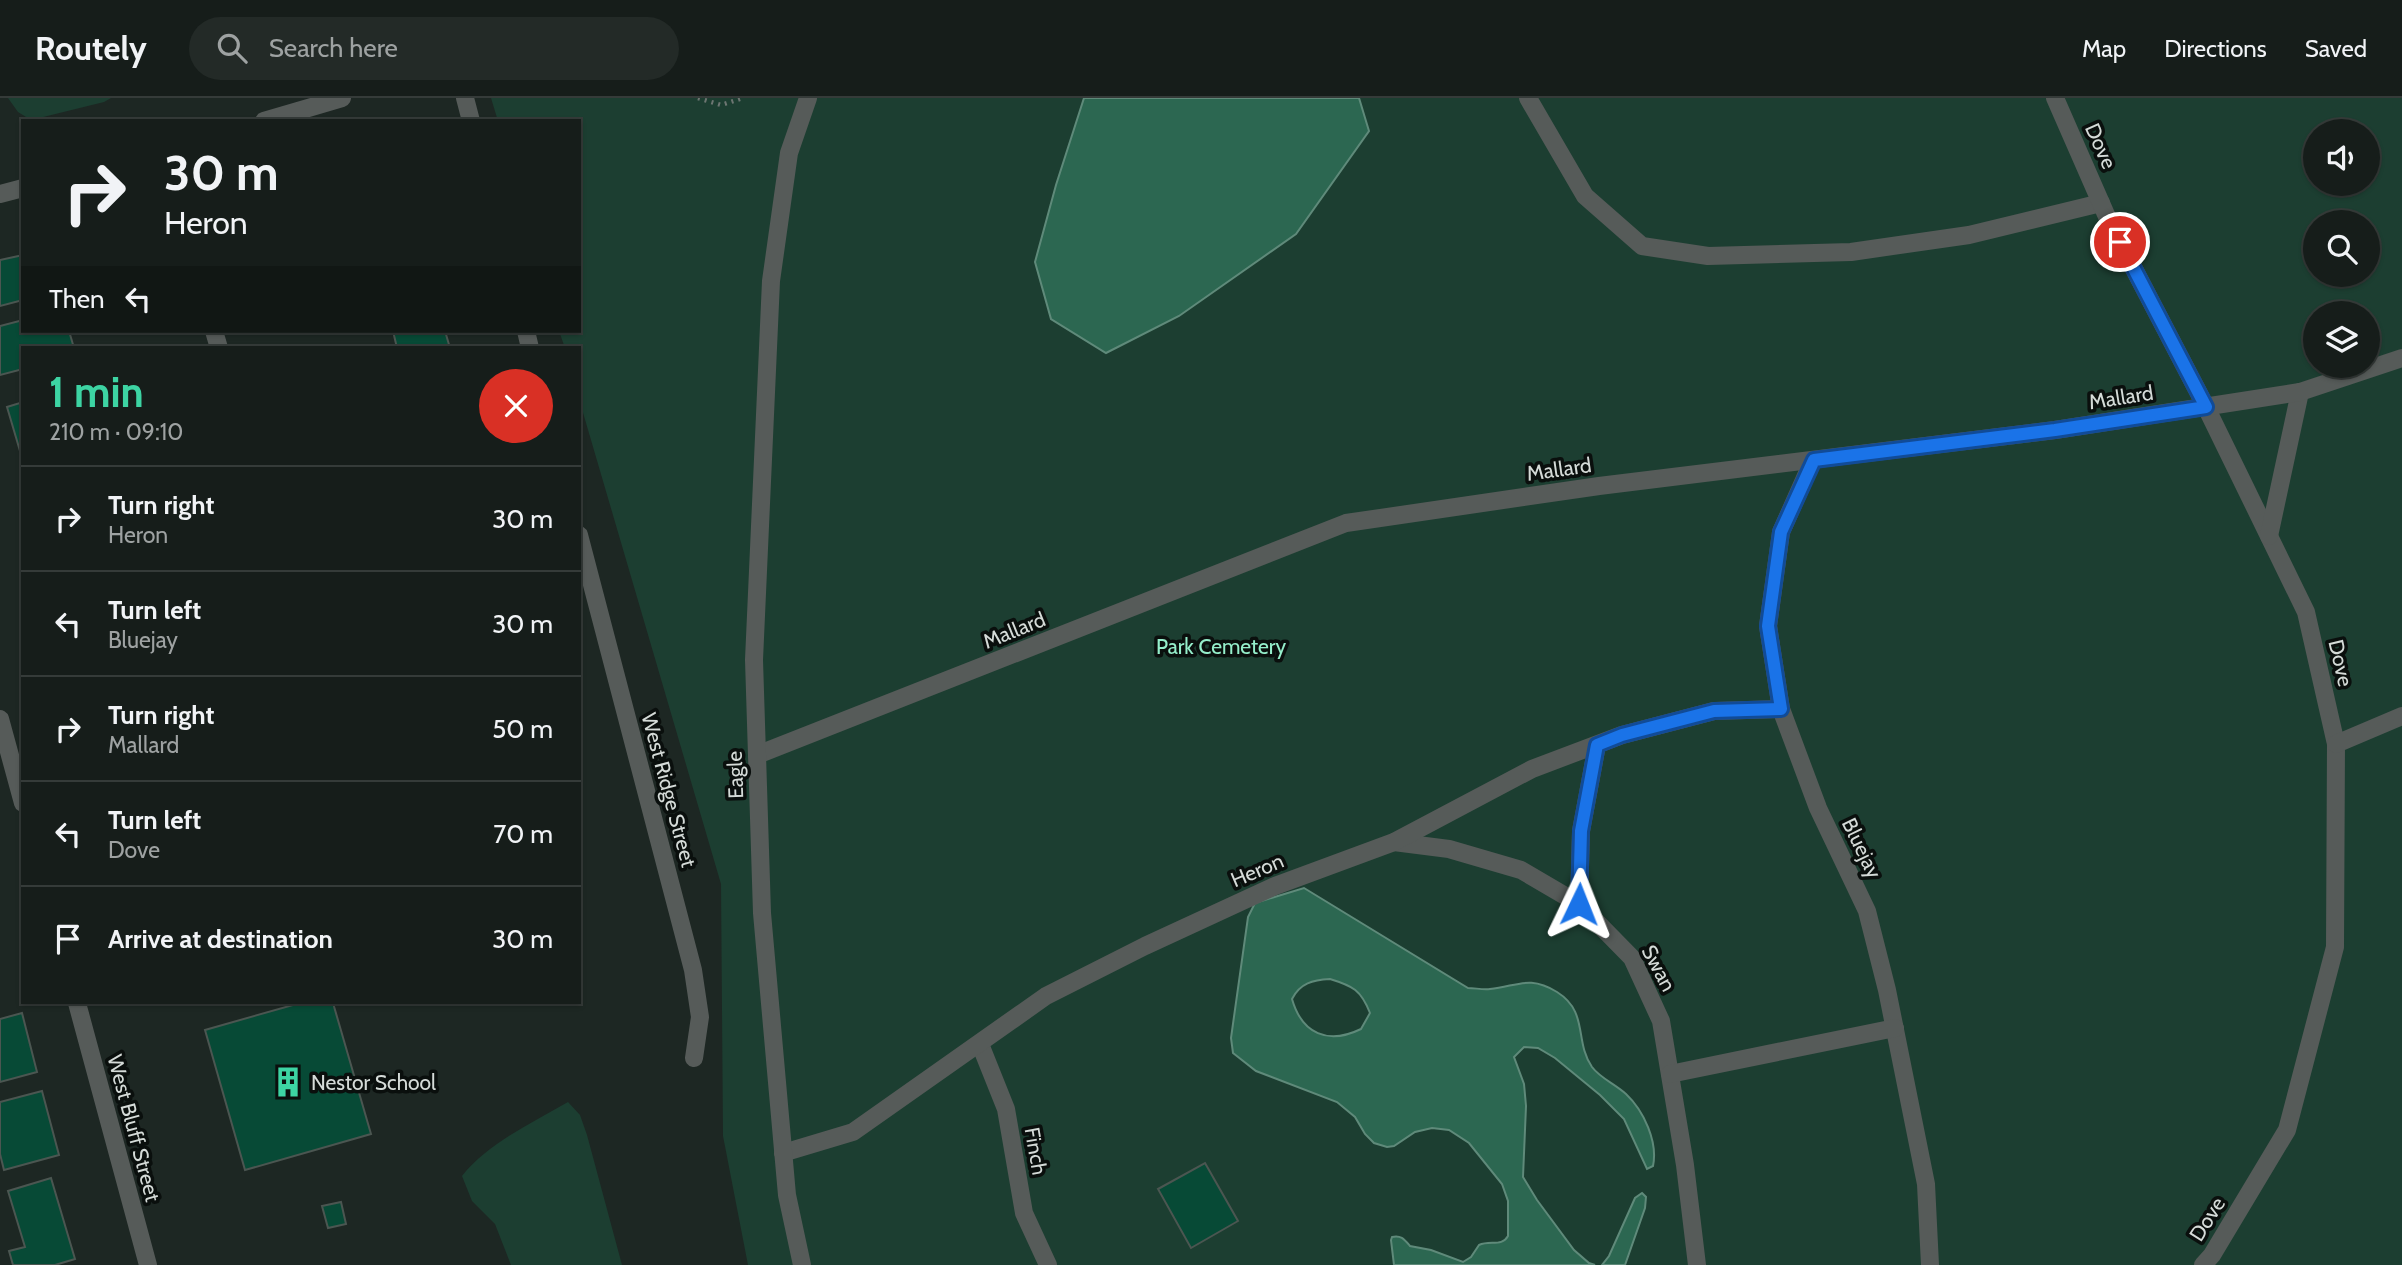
<!DOCTYPE html>
<meta charset="utf-8">
<style>
:root{--surface:#161d1a;--page:#232a27;--text:#f1f3f6;--muted:#9ea2a2;--line:#353b39;--accent:#3dd4a3}
body{margin:0;font-family:Cabin,sans-serif;background:var(--page);color:var(--text);height:100vh;display:flex;flex-direction:column;font-size:26px;white-space:nowrap}
*{box-sizing:border-box;margin:0}
p{font-size:23px;color:var(--muted)}
.icon{flex:none;width:38px;height:38px;fill:none;stroke:currentColor;stroke-width:2;stroke-linecap:round;stroke-linejoin:round}
.map{position:relative;flex:1;overflow:hidden}
.panel{position:absolute;left:21px;top:248px;width:560px;height:658px;display:flex;flex-direction:column;background:var(--surface);border-radius:0px;box-shadow:0 2px 5px #0004,0 0 0 2px var(--line)}
.panel>*{flex:none}
.top-card{position:absolute;left:21px;top:21px;width:560px;height:214px;border-radius:0px;box-shadow:0 2px 5px #0004,0 0 0 2px var(--line);background:#161d1a;color:var(--text);overflow:hidden}
.tools{position:absolute;left:2303px;top:21px;display:grid;gap:14px}
.tools a{display:grid;place-items:center;width:77px;height:77px;border-radius:50%;background:var(--surface);box-shadow:0 2px 5px #0004,0 0 0 2px var(--line);font-size:35px}
.pin{position:absolute;display:grid;place-items:center;width:60px;height:60px;color:#fff;margin:-30px;border:4px solid #fff;border-radius:50%;box-shadow:0 2px 7px #0007}
.me{position:absolute;width:77px;margin:-38px;rotate:2deg;stroke-linejoin:round;filter:drop-shadow(0 0 5px #0008)}
.turn{display:flex;align-items:center;gap:24px;height:147px;padding:0 28px;font-size:32px}
.turn .icon{width:91px;height:91px;stroke-width:2.5}
.turn b{display:block;font-size:49px;line-height:60px}
.then{display:flex;align-items:center;height:66px;padding:0 28px;background:#0003;gap:14px;font-size:26px}
.round{display:grid;place-items:center;flex:none;width:74px;height:74px;border-radius:37px;background:var(--page)}
.headline{display:flex;align-items:center;justify-content:space-between;height:119px;padding:0 28px}
h1{font-size:42px;font-weight:700;line-height:52px;color:var(--accent)}
ul{padding:0;list-style:none}
li{display:flex;align-items:center;gap:21px;height:105px;padding:0 28px;border-top:2px solid var(--line)}
li div{flex:1}
li b{display:block;font-size:26px}
li em{font-style:normal}
header{display:flex;align-items:center;gap:42px;box-sizing:border-box;height:98px;padding:0 35px;background:var(--surface);border-bottom:2px solid var(--line)}
header strong{font-size:33px}
nav{display:flex;gap:38px;margin-inline-start:auto;font-size:24px}
.search{width:490px;height:63px;background:var(--page);display:flex;align-items:center;gap:18px;box-sizing:border-box;padding:0 24px;border-radius:38px;color:var(--muted);font-size:26px}
.map>svg:first-child{display:block}
.green{fill:#1c3e31;fill-rule:evenodd}
.water{fill:#2c6751;stroke:#5f8a7a;stroke-width:2;fill-rule:evenodd}
.building{fill:#074a36;stroke:#4b5651;stroke-width:2}
.lines{fill:none;stroke-linecap:round;stroke-linejoin:round}
.path{stroke:#6d7672;stroke-width:4.5;stroke-dasharray:2 5;stroke-linecap:butt}
.minor{stroke:#565b59;stroke-width:18}
.route-casing{stroke:#114b97;stroke-width:18}
.route{stroke:#1a73e8;stroke-width:12}
.labels{text-anchor:middle;dominant-baseline:central;stroke-width:7;stroke-linejoin:round;paint-order:stroke}
.street-label{font-size:21px;fill:#d5dbd8;stroke:#0a0f0d}
.park-label{font-size:21px;fill:#95efcb;stroke:#0a0f0d}
.poi-label{font-size:21px;fill:#d5dbd8;stroke:#0a0f0d;text-anchor:start}
</style>
<header>
<strong>Routely</strong>
<div class="search"><svg class="icon" aria-label="search" viewBox="0 0 24 24"><circle cx="10" cy="10" r="6"/><path d="M15 15l6 6"/></svg>Search here</div>
<nav><a>Map</a><a>Directions</a><a>Saved</a></nav>
</header>
<div class="map">
<svg width="2402" height="1167" viewBox="0 0 2402 1167">
<rect width="100%" height="100%" fill="#1d2723"/>
<!-- green -->
<g class="green">
<path d="M 8,0 L 111,0 L 104,4 L 31,22 L 18,14 Z"/>
<path d="M 491,0 L 2402,0 L 2402,1167 L 748,1167 L 723,1038 L 721,786 L 579,301 L 579,250 L 565,250 L 559,233 L 579,233 L 579,23 L 498,23 ZM 2315,33 L 2368,33 L 2368,86 L 2315,86 ZM 2315,124 L 2368,124 L 2368,177 L 2315,177 ZM 2315,215 L 2368,215 L 2368,268 L 2315,268 Z"/>
<path d="M 568,1004 L 580,1017 L 587,1037 L 622,1167 L 511,1167 L 495,1126 L 472,1103 L 462,1078 C 488,1045 532,1025 568,1004 Z"/>
</g>
<!-- water -->
<g class="water">
<path d="M 1084,0 L 1359,0 L 1369,33 L 1296,136 L 1179,218 L 1106,255 L 1051,221 L 1035,164 L 1056,87 Z"/>
<path d="M 1304,790 L 1468,890 C 1475,890 1483,892 1490,891 C 1518,888 1529,877 1557,894 C 1589,914 1574,943 1592,969 C 1600,980 1615,986 1626,996 C 1644,1013 1658,1044 1653,1068 L 1647,1071 L 1624,1021 L 1600,997 L 1555,960 L 1538,950 L 1524,949 L 1514,959 L 1524,986 L 1526,1008 L 1523,1079 L 1537,1102 L 1574,1152 L 1589,1165 L 1595,1167 L 1394,1167 L 1391,1142 L 1392,1139 C 1401,1137 1404,1141 1410,1148 L 1431,1152 L 1463,1164 L 1471,1159 L 1479,1147 C 1490,1142 1502,1149 1508,1138 L 1508,1103 L 1502,1086 L 1469,1045 L 1449,1032 L 1432,1030 L 1415,1034 L 1394,1048 L 1387,1049 L 1374,1045 L 1365,1036 L 1355,1019 L 1337,1004 L 1256,973 L 1233,955 L 1231,940 L 1248,819 L 1255,805 ZM 1330,881 C 1353,888 1361,892 1370,915 L 1361,931 C 1328,947 1302,936 1292,901 C 1300,885 1313,882 1330,881 Z"/>
<path d="M 1642,1095 L 1646,1099 L 1645,1110 L 1625,1167 L 1602,1167 L 1609,1158 L 1635,1100 Z"/>
</g>
<!-- building -->
<g class="building">
<path d="M 23,157 L 23,202 L 0,208 L 0,162 Z"/>
<path d="M 23,222 L 23,233 L 69,233 L 74,250 L 23,250 L 23,271 L 0,277 L 0,228 Z"/>
<path d="M 393,233 L 445,233 L 450,250 L 397,250 Z"/>
<path d="M 23,304 L 23,352 L 20,353 L 7,309 Z"/>
<path d="M 300,905 L 333,905 L 371,1036 L 245,1072 L 205,932 Z"/>
<path d="M 22,915 L 37,974 L 0,984 L 0,921 Z"/>
<path d="M 42,993 L 59,1057 L 4,1072 L 0,1056 L 0,1004 Z"/>
<path d="M 1205,1065 L 1238,1123 L 1191,1150 L 1158,1091 Z"/>
<path d="M 51,1080 L 75,1161 L 55,1167 L 13,1167 L 9,1153 L 25,1149 L 8,1093 Z"/>
<path d="M 341,1104 L 346,1126 L 328,1130 L 322,1108 Z"/>
</g>
<g class="lines">
<!-- path -->
<path class="path" d="M 698,0 L 721,7 L 743,0"/>
<!-- minor -->
<g class="minor">
<path d="M 465,0 L 471,23"/>
<path d="M 1528,0 L 1585,98 L 1642,148 L 1708,158 L 1851,154 L 1969,137 L 2101,105"/>
<path d="M 2055,0 L 2108,121 L 2206,309 L 2306,514 L 2336,646 L 2335,849 L 2287,1032 L 2212,1157 L 2203,1167"/>
<path d="M 264,23 L 342,0"/>
<path d="M 0,96 L 23,90"/>
<path d="M 214,233 L 219,250"/>
<path d="M 526,233 L 530,250"/>
<path d="M 1813,362 L 1781,434 L 1768,528 L 1781,611 L 1818,710 L 1867,813 L 1887,892 L 1926,1086 L 1930,1167"/>
<path d="M 579,437 L 693,872 L 700,919 L 694,960"/>
<path d="M 2269,438 L 2300,294"/>
<path d="M 0,621 L 23,705"/>
<path d="M 2336,646 L 2402,618"/>
<path d="M 757,657 L 1346,425 L 1599,388 L 2055,332 L 2300,294 L 2402,260"/>
<path d="M 1394,744 L 1449,751 L 1521,772 L 1579,806 L 1632,860 L 1661,923 L 1685,1067 L 1697,1167"/>
<path d="M 1579,806 L 1581,733 L 1597,647"/>
<path d="M 77,905 L 148,1167"/>
<path d="M 980,946 L 1006,1011 L 1024,1115 L 1048,1167"/>
<path d="M 1670,976 L 1895,930"/>
<path d="M 783,1055 L 853,1034 L 1046,898 L 1145,848 L 1275,788 L 1394,744 L 1532,671 L 1622,637 L 1714,613 L 1781,611"/>
<path d="M 802,1167 L 787,1097 L 762,815 L 754,562 L 771,183 L 789,55 L 808,0"/>
</g>
</g>
<g class="lines">
<!-- route casing -->
<g class="route-casing">
<path id="route" d="M 1579,806 L 1581,733 L 1597,647 L 1622,637 L 1714,613 L 1781,611 L 1768,528 L 1781,434 L 1814,362 L 2055,332 L 2206,309 L 2120,144"/>
</g>
<!-- route -->
<use href="#route" class="route"/>
</g>
<!-- icons -->
<defs>
<g id="building-bare" transform="scale(2.415)"><path d="M-4-6H4V6H1V3H-1V6H-4ZM-2.5-4.3h1.7v1.8h-1.7ZM.8-4.3h1.7v1.8H.8ZM-2.5-1h1.7V.8h-1.7ZM.8-1h1.7V.8H.8Z" fill="#3dd4a3" stroke="#0a0f0d" stroke-width="2.5" paint-order="stroke"/></g>
</defs>
<g fill-rule="evenodd">
<use href="#building-bare" x="288" y="984"/>
</g>
<g class="labels">
<!-- street labels -->
<g class="street-label">
<text transform="translate(2101 48) rotate(66)">Dove</text>
<text transform="translate(2121 299) rotate(-9)">Mallard</text>
<text transform="translate(1559 371) rotate(-8)">Mallard</text>
<text transform="translate(1014 532) rotate(-22)">Mallard</text>
<text transform="translate(2341 565) rotate(77)">Dove</text>
<text transform="translate(735 677) rotate(-92)">Eagle</text>
<text transform="translate(669 692) rotate(75)">West Ridge Street</text>
<text transform="translate(1862 750) rotate(64)">Bluejay</text>
<text transform="translate(1257 772) rotate(-23)">Heron</text>
<text transform="translate(1659 870) rotate(62)">Swan</text>
<text transform="translate(134 1030) rotate(75)">West Bluff Street</text>
<text transform="translate(1036 1053) rotate(80)">Finch</text>
<text transform="translate(2207 1121) rotate(-58)">Dove</text>
</g>
<!-- park labels -->
<g class="park-label">
<text x="1221" y="548">Park Cemetery</text>
</g>
<!-- poi labels -->
<g class="poi-label">
<text x="311" y="984">Nestor School</text>
</g>
</g>
</svg>
<div class="tools">
<a><svg class="icon" aria-label="sound" viewBox="0 0 24 24"><path d="M4 9h4l5-4v14l-5-4H4zM17 9q2 3 0 6"/></svg></a>
<a><svg class="icon" aria-label="search" viewBox="0 0 24 24"><circle cx="10" cy="10" r="6"/><path d="M15 15l6 6"/></svg></a>
<a><svg class="icon" aria-label="layers" viewBox="0 0 24 24"><path d="M12 4l9 5-9 5-9-5zM3 14l9 5 9-5"/></svg></a>
</div>
<div class="pin" style="left:2120px;top:144px;background:#d93025"><svg class="icon" aria-label="arrive" viewBox="0 0 24 24"><path d="M6 21V4h12l-3 4 3 4H6"/></svg></div>
<svg class="me" style="left:1579px;top:806px" viewBox="-20 -20 40 40"><path d="M0-17L14 15 0 8-14 15z" fill="#1a73e8" stroke="#fff" stroke-width="4"/></svg>
<div class="top-card">
<div class="turn"><svg class="icon" aria-label="right" viewBox="0 0 24 24"><path d="M7 20v-9h11M14 6l5 5-5 5"/></svg><div><b>30 m</b>Heron</div></div>
<div class="then">Then<svg class="icon" aria-label="left" viewBox="0 0 24 24"><path d="M17 20v-9H6M10 6l-5 5 5 5"/></svg></div>
</div>
<section class="panel">
<div class="headline"><div><h1>1 min</h1><p>210 m · 09:10</p></div><a class="round" style="background:#d93025;color:#fff"><svg class="icon" aria-label="close" viewBox="0 0 24 24"><path d="M6 6l12 12M18 6L6 18"/></svg></a></div>
<ul>
<li><svg class="icon" aria-label="right" viewBox="0 0 24 24"><path d="M7 20v-9h11M14 6l5 5-5 5"/></svg><div><b>Turn right</b><p>Heron</p></div><em>30 m</em></li>
<li><svg class="icon" aria-label="left" viewBox="0 0 24 24"><path d="M17 20v-9H6M10 6l-5 5 5 5"/></svg><div><b>Turn left</b><p>Bluejay</p></div><em>30 m</em></li>
<li><svg class="icon" aria-label="right" viewBox="0 0 24 24"><path d="M7 20v-9h11M14 6l5 5-5 5"/></svg><div><b>Turn right</b><p>Mallard</p></div><em>50 m</em></li>
<li><svg class="icon" aria-label="left" viewBox="0 0 24 24"><path d="M17 20v-9H6M10 6l-5 5 5 5"/></svg><div><b>Turn left</b><p>Dove</p></div><em>70 m</em></li>
<li><svg class="icon" aria-label="arrive" viewBox="0 0 24 24"><path d="M6 21V4h12l-3 4 3 4H6"/></svg><div><b>Arrive at destination</b></div><em>30 m</em></li>
</ul>
</section>
</div>
